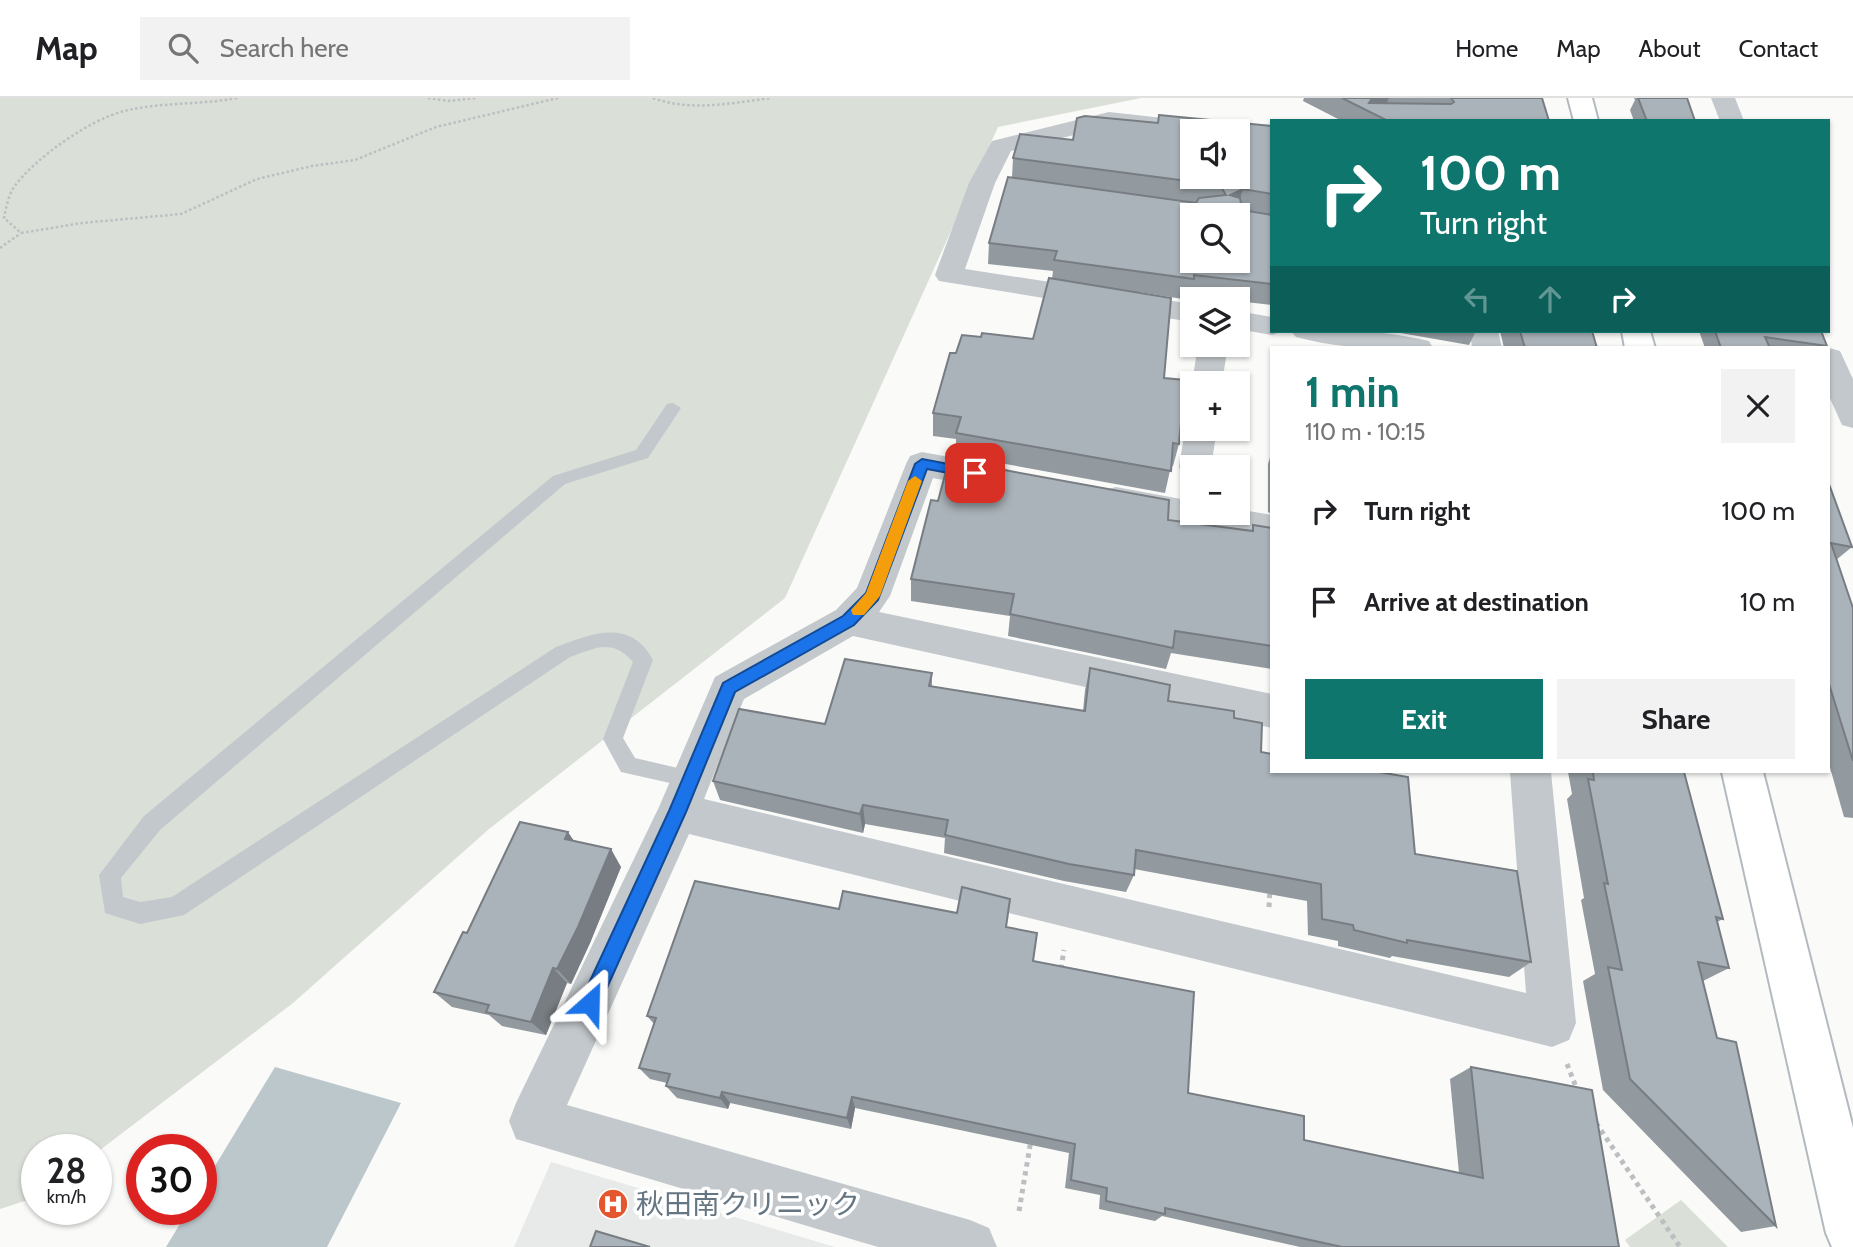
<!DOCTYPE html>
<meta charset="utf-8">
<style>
:root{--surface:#fff;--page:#f2f2f2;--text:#202124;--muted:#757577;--line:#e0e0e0;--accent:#0f766e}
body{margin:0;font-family:Cabin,"Noto Sans JP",sans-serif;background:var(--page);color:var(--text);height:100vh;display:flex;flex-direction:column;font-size:26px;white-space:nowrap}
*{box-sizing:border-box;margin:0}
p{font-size:23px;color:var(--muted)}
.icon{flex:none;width:38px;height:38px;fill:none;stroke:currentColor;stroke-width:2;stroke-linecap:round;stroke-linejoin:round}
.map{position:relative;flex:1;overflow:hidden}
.side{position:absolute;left:1270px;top:248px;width:560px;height:427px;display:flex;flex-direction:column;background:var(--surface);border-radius:0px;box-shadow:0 2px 5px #0004}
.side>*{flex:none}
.top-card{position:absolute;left:1270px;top:21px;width:560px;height:214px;border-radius:0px;box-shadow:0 2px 5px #0004;background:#0f766e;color:#fff;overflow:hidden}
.buttons{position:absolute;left:1180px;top:21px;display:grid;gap:14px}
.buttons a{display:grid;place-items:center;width:70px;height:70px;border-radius:0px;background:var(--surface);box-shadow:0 2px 5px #0004;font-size:35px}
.speed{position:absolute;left:21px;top:1036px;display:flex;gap:14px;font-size:35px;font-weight:700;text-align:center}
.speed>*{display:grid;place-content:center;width:91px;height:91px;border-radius:50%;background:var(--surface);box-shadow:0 2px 5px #0004;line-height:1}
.speed small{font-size:18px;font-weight:400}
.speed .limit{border:10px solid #d22;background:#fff;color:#111}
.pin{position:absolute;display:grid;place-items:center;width:60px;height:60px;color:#fff;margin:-30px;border-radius:14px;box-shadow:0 4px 10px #0006}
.me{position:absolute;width:77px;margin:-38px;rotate:25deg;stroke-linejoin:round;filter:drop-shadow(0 0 5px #0008)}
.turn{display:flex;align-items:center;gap:24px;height:147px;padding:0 35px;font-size:32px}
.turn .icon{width:91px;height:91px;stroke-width:2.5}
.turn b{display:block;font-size:49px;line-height:60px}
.lanes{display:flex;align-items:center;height:66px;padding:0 35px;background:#0003;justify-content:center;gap:35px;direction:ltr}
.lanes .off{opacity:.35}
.round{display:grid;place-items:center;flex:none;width:74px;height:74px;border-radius:0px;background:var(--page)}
.summary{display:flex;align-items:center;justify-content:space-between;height:119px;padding:0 35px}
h1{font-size:42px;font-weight:800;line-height:52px;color:var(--accent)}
.cta{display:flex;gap:14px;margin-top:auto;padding:14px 35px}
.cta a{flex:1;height:80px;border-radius:0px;background:var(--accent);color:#fff;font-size:28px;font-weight:800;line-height:80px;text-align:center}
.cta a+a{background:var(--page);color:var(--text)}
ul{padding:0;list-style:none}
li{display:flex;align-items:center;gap:21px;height:91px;padding:0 35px}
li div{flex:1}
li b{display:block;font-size:26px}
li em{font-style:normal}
header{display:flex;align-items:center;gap:42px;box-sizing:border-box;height:98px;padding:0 35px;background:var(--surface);border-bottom:2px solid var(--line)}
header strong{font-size:33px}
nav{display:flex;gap:38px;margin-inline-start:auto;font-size:24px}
.search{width:490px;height:63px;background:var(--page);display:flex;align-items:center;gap:18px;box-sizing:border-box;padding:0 24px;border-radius:0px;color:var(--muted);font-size:26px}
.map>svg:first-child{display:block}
.built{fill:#e8e9e9}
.green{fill:#dadfd7}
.water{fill:#bbc7cb}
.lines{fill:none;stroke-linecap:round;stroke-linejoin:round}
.secondary-casing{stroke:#b3babf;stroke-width:4}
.path-far1{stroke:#bbbfc2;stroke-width:2.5;stroke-dasharray:2.5 2.5;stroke-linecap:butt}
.path{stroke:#bbbfc2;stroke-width:5;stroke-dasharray:4.5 4.5;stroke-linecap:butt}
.lane{fill:#c3c8cc;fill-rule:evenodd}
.street{fill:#c3c8cc;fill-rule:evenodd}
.secondary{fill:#fff;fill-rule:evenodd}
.wall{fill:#929a9f}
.shaded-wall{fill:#777d82}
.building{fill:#aab3b9;stroke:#777d82;stroke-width:2;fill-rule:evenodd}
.route{fill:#1a73e8;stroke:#114b97;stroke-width:2}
.slow{fill:#f59e0b}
.labels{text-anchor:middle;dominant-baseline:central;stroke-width:7;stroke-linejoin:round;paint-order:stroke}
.near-poi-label{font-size:28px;fill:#657683;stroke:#fff;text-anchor:start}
</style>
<header>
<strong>Map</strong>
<div class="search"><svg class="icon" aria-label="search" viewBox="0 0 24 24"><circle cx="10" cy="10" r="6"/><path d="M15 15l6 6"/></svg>Search here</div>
<nav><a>Home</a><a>Map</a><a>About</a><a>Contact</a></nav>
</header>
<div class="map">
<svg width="1853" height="1149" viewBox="0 0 1853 1149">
<rect width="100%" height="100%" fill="#fafaf8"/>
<!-- built -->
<path class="built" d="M 551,1064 L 835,1149 L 514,1149 Z"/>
<!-- green -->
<g class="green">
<path d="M 0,0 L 1141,0 L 998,29 L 785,500 L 489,731 L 293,905 L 96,1055 L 96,1052 L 37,1052 L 37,1099 L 0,1111 Z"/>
<path d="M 1681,1102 L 1728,1149 L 1630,1149 L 1625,1142 Z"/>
</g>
<!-- water -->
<path class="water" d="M 275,969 L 401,1005 L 327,1149 L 166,1149 L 189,1111 L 201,1111 L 201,1091 Z"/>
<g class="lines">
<!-- secondary casing -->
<g class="secondary-casing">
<g id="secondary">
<path d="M 1568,0 L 1592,0 L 1598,23 L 1574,23 Z"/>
<path d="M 1622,233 L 1650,233 L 1655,250 L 1625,250 Z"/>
<path d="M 1722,674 L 1763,674 L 1853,1030 L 1853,1149 L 1832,1149 L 1826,1135 Z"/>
</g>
</g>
<!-- path-far1 -->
<g class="path-far1">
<path d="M 237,0 C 200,7 161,4 124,13 C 89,22 35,60 14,89 C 8,98 6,110 4,120 L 21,135 L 82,125 L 181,116 L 257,81 L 312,68 L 355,62 L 436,29 L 558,0"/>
<path d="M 428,0 L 448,3 L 476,0"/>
<path d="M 653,0 C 691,14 732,5 771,0"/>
<path d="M 0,150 L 21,135"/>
</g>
<!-- path -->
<g class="path">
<path d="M 1269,809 L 1270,790"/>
<path d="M 1061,871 L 1064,852"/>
<path d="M 1567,966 L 1578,994"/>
<path d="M 1596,1025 L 1680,1149"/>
<path d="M 1019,1113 L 1031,1042"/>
</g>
<!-- lane -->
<path class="lane" d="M 673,305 L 681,310 L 648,360 L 565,386 L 160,732 L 121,780 L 123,799 L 140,804 L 172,799 L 556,549 C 591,536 630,519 653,562 L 623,640 L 635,660 L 699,675 L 702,681 L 699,687 L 692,690 L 621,674 L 603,641 L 633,564 C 612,540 596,550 570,559 L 184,817 L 140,826 L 105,815 L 99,777 L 144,718 L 553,378 L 636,352 L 667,306 Z"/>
<!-- street -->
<g class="street">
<path d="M 1711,0 L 1735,0 L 1744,23 L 1720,23 Z"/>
<path d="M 1109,14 L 1217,26 L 1225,28 L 1229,33 L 1192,33 L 1192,37 L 1109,28 L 1011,53 L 995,85 L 965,171 L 1192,206 L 1192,224 L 939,183 L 935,177 L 969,85 L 992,43 Z"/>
<path d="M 1237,213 L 1272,219 L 1272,233 L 1283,233 L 1272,237 L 1237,231 Z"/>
<path d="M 1291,233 C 1337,231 1384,232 1429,243 L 1433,250 C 1387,252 1340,251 1296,239 Z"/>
<path d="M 1470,233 L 1498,233 L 1502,250 L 1472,250 Z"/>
<path d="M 1198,247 L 1228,247 L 1222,285 L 1192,285 Z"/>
<path d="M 1829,250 L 1840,253 L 1853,281 L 1853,330 L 1842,327 L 1829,298 Z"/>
<path d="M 1190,323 L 1192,323 L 1192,331 L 1217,331 L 1211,369 L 1192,369 L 1192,380 L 1183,377 L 1179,369 L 1185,331 Z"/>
<path d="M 922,354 L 998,368 L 1010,372 L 1015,380 L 1010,388 L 998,392 L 933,380 L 890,498 L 879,514 L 1272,596 L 1272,630 L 853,538 L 744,601 L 704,701 L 1526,895 L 1510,674 L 1551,674 L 1576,925 L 1569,942 L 1552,949 L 689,736 L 567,1007 L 970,1122 L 989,1130 L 997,1149 L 878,1149 L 516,1041 L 509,1023 L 516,1005 L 659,709 L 715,579 L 836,512 L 857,490 L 906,366 L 910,358 Z"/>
<path d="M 1116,389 L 1192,403 L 1192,415 L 1237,415 L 1237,411 L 1272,417 L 1272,443 L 1104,410 L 1099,401 L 1104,392 Z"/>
</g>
<!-- secondary -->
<use href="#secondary" class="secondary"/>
</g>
<!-- wall -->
<g class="wall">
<path d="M 1304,0 L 1542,0 L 1549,23 L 1342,23 L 1303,3 Z"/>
<path d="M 1634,0 L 1687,0 L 1695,23 L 1634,23 L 1630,12 L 1635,2 Z"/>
<path d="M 1158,25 L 1272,28 L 1272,207 L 1237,203 L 1237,201 L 1226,201 L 1190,197 L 1189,202 L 1139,194 L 1164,280 L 1179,346 L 1173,368 L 1171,368 L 1165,395 L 956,357 L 956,341 L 933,338 L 933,315 L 956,255 L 981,239 L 1033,241 L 1052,181 L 1053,173 L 988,166 L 989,145 L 1012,79 L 1013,60 L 1073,42 Z"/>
<path d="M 1382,233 L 1476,233 L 1469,247 L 1395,234 Z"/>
<path d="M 1500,233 L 1592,233 L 1597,250 L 1504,250 Z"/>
<path d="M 1699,233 L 1821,233 L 1827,248 L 1824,250 L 1705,250 Z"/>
<path d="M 1272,353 L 1272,416 L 1268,414 L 1268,366 Z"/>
<path d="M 1829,386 L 1852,449 L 1836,462 L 1853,510 L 1853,720 L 1844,719 L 1829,666 Z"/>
<path d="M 1168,422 L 1251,433 L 1253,427 L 1272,430 L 1272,571 L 1171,555 L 1166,571 L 1008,538 L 1010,518 L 911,503 L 911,481 Z"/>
<path d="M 1090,570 L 1168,603 L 1234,620 L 1261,654 L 1415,756 L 1531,864 L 1509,879 L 1392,858 L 1390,860 L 1338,848 L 1338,843 L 1308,837 L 1307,803 L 1134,771 L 1134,777 L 1126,794 L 1064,783 L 944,755 L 945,740 L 865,726 L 863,735 L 720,702 L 713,683 L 825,626 L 932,575 L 932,588 L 1083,613 L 1085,592 Z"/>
<path d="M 1568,674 L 1684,674 L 1723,821 L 1717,824 L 1729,870 L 1703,883 L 1717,940 L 1776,1128 L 1741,1134 L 1603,992 L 1583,883 L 1595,876 L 1581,802 L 1584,800 L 1567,701 L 1572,696 Z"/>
<path d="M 575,743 L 621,769 L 590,845 L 571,886 L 567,885 L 546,937 L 502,928 L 489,917 L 452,909 L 434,894 L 467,835 Z"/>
<path d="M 839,811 L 1006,829 L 1033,863 L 1188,995 L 1304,1042 L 1459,1075 L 1450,981 L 1471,969 L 1619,1149 L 1300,1149 L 1162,1118 L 1155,1123 L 1099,1111 L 1100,1097 L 1065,1090 L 1069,1055 L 855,1010 L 851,1031 L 730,1005 L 728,1011 L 677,1000 L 666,988 L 667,985 L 650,981 L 639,970 L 654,926 L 647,918 Z"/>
</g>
<!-- shaded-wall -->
<g class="shaded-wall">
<path d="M 1372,0 L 1389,0 L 1385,9 L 1369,5 Z"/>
<path d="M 1243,91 L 1237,111 L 1230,97 Z"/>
<path d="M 863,707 L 865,726 L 863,735 L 860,716 Z"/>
<path d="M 568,734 L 580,752 L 565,741 Z"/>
<path d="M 611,751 L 621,769 L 590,845 L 571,886 L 557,871 Z"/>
<path d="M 553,870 L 567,885 L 546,937 L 531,924 Z"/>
<path d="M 722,994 L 730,1005 L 728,1011 L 720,1000 Z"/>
<path d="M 852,999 L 855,1010 L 851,1031 L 847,1020 Z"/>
</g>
<!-- building -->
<g class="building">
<path d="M 1342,0 L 1372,0 L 1369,5 L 1451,6 L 1454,4 L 1451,0 L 1542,0 L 1549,23 L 1388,23 Z"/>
<path d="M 1638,0 L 1687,0 L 1695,23 L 1647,23 Z"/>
<path d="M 1159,17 L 1272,28 L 1272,96 L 1243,91 L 1230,97 L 1240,100 L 1242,112 L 1272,117 L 1272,186 L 1194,177 L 1194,181 L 1054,162 L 1057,153 L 989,145 L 1008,79 L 1196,105 L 1199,100 L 1226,97 L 1221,89 L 1210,86 L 1013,60 L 1020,36 L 1073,42 L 1077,20 L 1085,18 L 1158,25 ZM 1192,33 L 1237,33 L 1237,79 L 1192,79 ZM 1192,117 L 1237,117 L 1237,163 L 1192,163 Z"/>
<path d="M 1049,180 L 1171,200 L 1164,280 L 1185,282 L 1179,346 L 1173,345 L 1171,373 L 956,335 L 961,319 L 933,315 L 950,255 L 956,255 L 962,237 L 981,239 L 982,235 L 1033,241 Z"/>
<path d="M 1520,233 L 1592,233 L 1597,250 L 1525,250 Z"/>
<path d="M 1715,233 L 1821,233 L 1827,248 L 1765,239 L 1770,250 L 1721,250 Z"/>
<path d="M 949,362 L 1169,402 L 1168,422 L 1253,433 L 1253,427 L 1272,430 L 1272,548 L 1175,533 L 1173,550 L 1010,516 L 1014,496 L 911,481 L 931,402 L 938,403 Z"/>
<path d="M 1829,386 L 1852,449 L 1831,445 L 1853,510 L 1853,663 L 1829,586 Z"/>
<path d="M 845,561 L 932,575 L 929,588 L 1085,613 L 1090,570 L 1170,587 L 1168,603 L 1234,613 L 1234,620 L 1262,625 L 1261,654 L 1272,656 L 1272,674 L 1379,674 L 1408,679 L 1415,756 L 1517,773 L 1531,864 L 1407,842 L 1407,845 L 1354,832 L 1353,827 L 1322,821 L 1321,786 L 1136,752 L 1134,777 L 1069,766 L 945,737 L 948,722 L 863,707 L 860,716 L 713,683 L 739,611 L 825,626 Z"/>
<path d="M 1593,674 L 1684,674 L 1723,821 L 1716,819 L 1729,870 L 1698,864 L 1717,940 L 1736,944 L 1776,1128 L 1630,981 L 1608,869 L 1622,872 L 1604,785 L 1608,786 L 1588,681 L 1594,682 Z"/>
<path d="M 520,724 L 568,734 L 565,741 L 611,751 L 578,829 L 557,871 L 553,870 L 531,924 L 486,914 L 489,907 L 434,894 L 463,834 L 467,835 Z"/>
<path d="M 695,783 L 839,811 L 843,793 L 957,815 L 962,789 L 1010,801 L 1006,829 L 1037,835 L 1033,863 L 1194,894 L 1188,995 L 1304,1018 L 1304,1042 L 1483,1080 L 1471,969 L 1592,992 L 1619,1149 L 1342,1149 L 1165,1110 L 1165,1116 L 1106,1103 L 1107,1090 L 1071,1082 L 1075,1046 L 852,999 L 847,1020 L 722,994 L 720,1000 L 666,988 L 670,976 L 639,970 L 656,920 L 647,918 Z"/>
<path d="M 596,1133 L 650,1149 L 590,1149 Z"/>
</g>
<!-- route -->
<path class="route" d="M 922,361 L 975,371 L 982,375 L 975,380 L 927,371 L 878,502 L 854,527 L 735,594 L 686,714 L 597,912 L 590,915 L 583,912 L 580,905 L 583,898 L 669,713 L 723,585 L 843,518 L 866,495 L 915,366 Z"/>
<!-- slow -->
<path class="slow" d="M 915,378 L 922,383 L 880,498 L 864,517 L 853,517 L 851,512 L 866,495 L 908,383 Z"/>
<!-- icons -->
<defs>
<g id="hospital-disc" transform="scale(1.575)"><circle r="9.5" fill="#e4572e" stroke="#fff"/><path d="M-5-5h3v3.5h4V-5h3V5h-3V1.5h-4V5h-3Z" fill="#fff"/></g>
</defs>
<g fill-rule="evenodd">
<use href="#hospital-disc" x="613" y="1106"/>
</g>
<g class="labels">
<!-- near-poi labels -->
<g class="near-poi-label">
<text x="636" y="1106">秋田南クリニック</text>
</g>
</g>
</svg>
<div class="buttons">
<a><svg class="icon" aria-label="sound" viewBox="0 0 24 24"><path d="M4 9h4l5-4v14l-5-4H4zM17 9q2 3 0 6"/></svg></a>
<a><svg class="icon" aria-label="search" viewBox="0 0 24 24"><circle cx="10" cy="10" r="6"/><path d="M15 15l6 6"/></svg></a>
<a><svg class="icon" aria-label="layers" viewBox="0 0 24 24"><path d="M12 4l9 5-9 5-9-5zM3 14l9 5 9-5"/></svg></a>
<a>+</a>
<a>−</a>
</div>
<div class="speed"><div>28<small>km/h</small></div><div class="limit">30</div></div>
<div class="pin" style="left:975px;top:375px;background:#d93025"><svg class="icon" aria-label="arrive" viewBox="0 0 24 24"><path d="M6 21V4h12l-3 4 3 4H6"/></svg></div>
<svg class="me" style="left:590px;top:905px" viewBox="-20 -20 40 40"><path d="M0-17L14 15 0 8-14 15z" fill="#1a73e8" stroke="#fff" stroke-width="4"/></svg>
<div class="top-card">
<div class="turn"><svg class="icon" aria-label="right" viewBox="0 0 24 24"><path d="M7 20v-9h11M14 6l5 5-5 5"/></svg><div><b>100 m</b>Turn right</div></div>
<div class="lanes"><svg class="icon off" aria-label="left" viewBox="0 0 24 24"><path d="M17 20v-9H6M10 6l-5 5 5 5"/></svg><svg class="icon off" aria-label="ahead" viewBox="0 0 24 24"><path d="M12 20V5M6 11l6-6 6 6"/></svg><svg class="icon" aria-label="right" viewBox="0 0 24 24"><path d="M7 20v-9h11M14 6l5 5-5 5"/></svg></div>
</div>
<section class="side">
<div class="summary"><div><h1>1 min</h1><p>110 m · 10:15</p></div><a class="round"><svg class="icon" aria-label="close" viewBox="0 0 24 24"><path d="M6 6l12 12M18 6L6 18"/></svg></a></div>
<ul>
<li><svg class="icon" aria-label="right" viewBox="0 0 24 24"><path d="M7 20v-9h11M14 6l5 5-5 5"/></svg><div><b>Turn right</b></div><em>100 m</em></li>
<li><svg class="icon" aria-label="arrive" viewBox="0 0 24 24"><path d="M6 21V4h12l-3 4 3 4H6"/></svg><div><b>Arrive at destination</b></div><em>10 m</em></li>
</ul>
<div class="cta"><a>Exit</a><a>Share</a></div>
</section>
</div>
